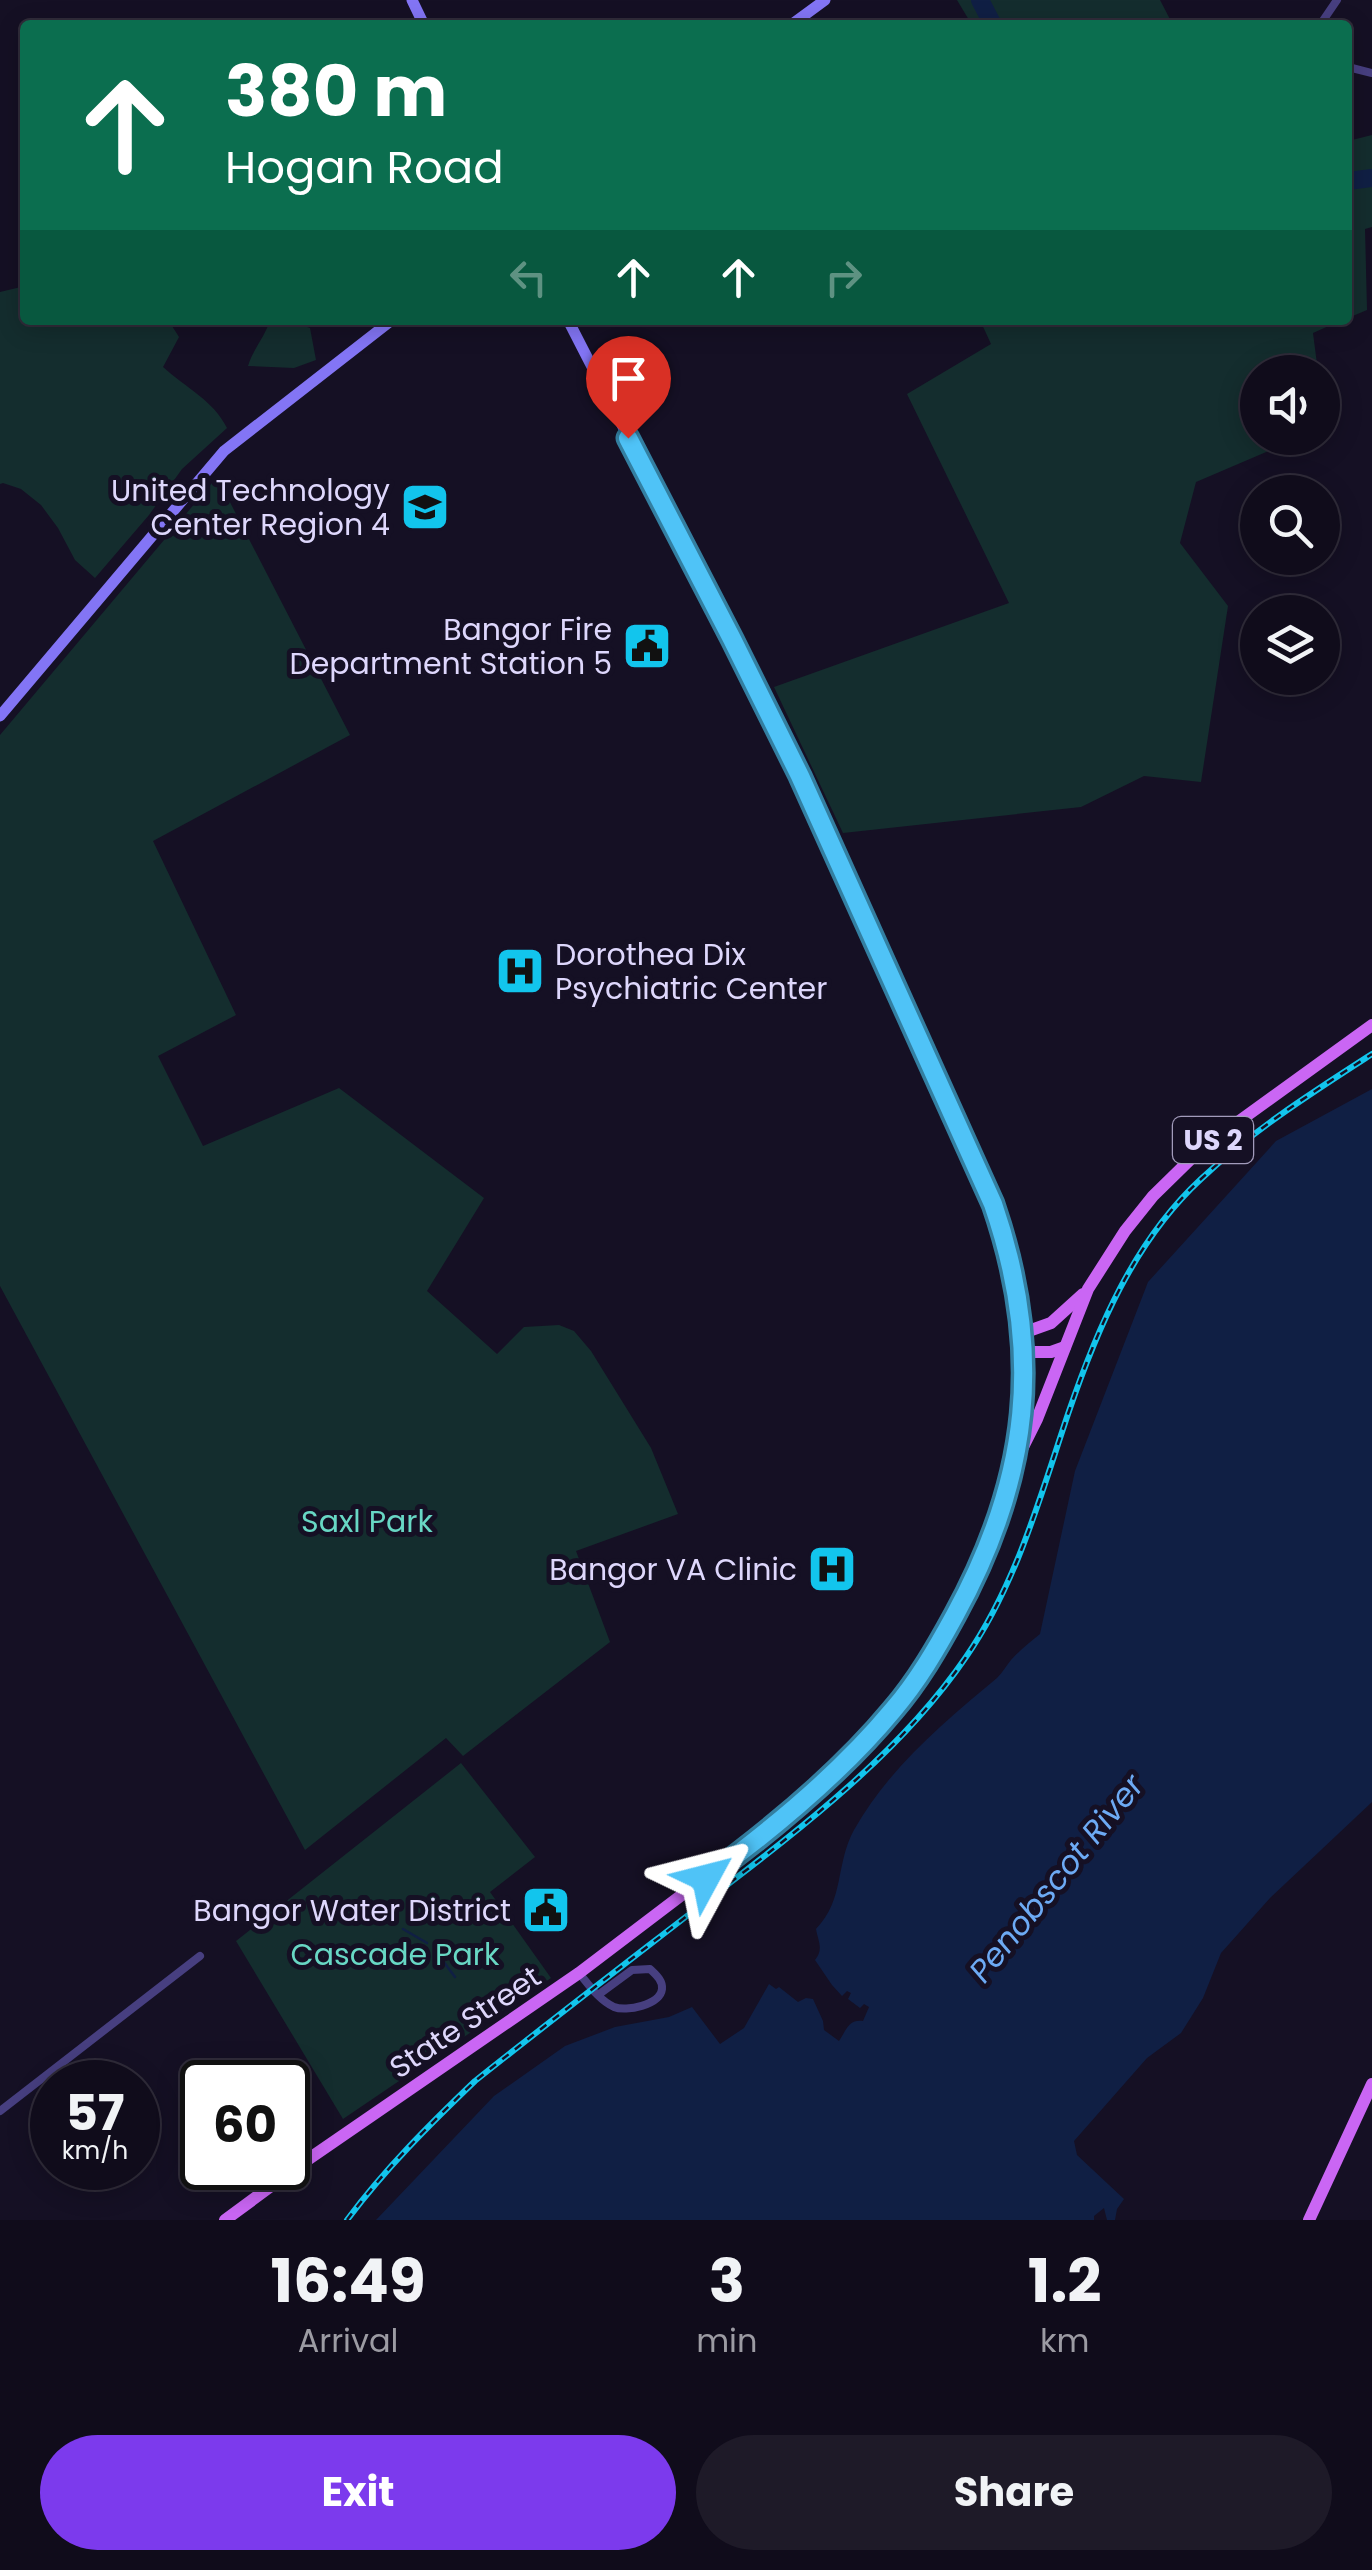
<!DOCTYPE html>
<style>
:root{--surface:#100c1b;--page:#1e1a28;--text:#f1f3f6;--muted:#9c9ba3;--line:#302c3a;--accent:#7c3aed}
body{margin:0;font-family:Poppins,sans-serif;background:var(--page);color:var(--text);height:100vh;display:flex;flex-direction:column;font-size:38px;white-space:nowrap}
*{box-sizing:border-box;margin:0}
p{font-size:32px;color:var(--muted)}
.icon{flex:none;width:55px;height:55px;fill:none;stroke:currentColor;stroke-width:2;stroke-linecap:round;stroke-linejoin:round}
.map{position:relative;height:2220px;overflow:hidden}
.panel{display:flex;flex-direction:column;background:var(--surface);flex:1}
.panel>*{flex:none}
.top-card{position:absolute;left:20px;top:20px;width:1332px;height:305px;border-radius:10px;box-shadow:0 5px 25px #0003,0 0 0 2px var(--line);background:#0b6e4f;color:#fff;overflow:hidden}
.tools{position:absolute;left:1240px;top:355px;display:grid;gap:20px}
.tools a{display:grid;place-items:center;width:100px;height:100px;border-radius:50%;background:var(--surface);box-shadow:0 5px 25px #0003,0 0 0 2px var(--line);font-size:50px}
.speed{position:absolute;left:30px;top:2060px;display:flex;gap:20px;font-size:50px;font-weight:700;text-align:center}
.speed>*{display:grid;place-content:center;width:130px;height:130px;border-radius:50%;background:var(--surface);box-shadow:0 5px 25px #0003,0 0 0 2px var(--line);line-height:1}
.speed small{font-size:25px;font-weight:400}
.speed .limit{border:5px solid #111;border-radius:15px;background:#fff;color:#111}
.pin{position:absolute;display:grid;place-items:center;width:85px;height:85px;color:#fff;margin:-102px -42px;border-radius:50% 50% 50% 0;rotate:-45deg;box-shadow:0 0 10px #0007}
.pin .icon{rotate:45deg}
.me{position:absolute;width:110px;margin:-55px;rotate:52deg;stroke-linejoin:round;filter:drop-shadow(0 0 8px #0008)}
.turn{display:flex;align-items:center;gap:35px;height:210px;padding:0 40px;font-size:45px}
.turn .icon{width:130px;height:130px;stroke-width:2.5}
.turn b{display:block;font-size:70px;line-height:85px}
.lanes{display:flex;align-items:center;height:95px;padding:0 40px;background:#0003;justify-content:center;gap:50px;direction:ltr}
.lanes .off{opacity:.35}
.eta{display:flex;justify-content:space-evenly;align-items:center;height:170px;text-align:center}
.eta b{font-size:60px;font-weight:700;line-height:70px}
.action{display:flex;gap:20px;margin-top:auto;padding:20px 40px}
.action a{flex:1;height:115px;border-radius:60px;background:var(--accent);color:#fff;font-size:40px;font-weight:700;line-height:115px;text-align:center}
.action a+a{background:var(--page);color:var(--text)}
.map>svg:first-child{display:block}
.green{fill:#142d2e}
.water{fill:#101f44}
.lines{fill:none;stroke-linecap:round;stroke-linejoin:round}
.stream{stroke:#101f44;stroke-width:2.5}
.river{stroke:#101f44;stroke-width:18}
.street{stroke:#473f80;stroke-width:8}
.secondary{stroke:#8375f5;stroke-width:11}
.primary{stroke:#ca66f4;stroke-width:12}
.rail-casing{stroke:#12c5ed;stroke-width:6}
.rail{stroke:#151024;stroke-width:2.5;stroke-dasharray:8;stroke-linecap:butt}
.route-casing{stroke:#337fa1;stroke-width:25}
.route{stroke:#4fc3f7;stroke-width:18}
.labels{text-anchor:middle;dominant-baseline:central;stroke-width:10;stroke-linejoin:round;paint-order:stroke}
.shield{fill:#151024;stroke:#a29bbb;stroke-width:2.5}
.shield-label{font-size:28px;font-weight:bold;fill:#ded7fc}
.poi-label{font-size:30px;fill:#ded7fc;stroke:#151024;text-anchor:end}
.park-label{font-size:30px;fill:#68d7c4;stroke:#151024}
.street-label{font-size:30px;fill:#ded7fc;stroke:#151024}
.water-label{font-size:32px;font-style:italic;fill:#6daaf4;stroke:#151024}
</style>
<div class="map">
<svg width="1372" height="2220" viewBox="0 0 1372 2220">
<rect width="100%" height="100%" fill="#151024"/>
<!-- green -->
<g class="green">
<path d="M 957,0 L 1160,0 L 1173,25 L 972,25 Z"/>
<path d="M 1372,135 L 1372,227 L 1365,229 L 1367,310 L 1348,318 L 1348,141 Z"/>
<path d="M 25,286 L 25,320 L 176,320 L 172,326 L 179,337 L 163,367 C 186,388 213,400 227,428 L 182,469 L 149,515 L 95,578 L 75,560 L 58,528 L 41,505 L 21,489 L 3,483 L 0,484 L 0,292 Z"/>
<path d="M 270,320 L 287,320 L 310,328 L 316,360 L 294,368 L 248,366 C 253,349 265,337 270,320 Z"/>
<path d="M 980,320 L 1342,320 L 1313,333 L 1318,372 L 1258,372 L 1258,438 L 1299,438 L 1196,482 L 1180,543 L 1228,606 L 1201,782 L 1144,776 L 1081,807 L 843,833 L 774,687 L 1009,603 L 907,394 L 991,344 Z"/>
<path d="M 217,477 L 350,735 L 153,841 L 236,1015 L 158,1056 L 203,1146 L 339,1088 L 484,1198 L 427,1291 L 497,1354 L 524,1327 L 559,1325 L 574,1331 L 591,1351 L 651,1448 L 678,1514 L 576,1551 L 610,1642 L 463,1756 L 446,1738 L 305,1850 L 0,1286 L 0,735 Z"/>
<path d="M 461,1763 L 535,1857 L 490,1892 L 551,1978 L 343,2119 L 236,1941 Z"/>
</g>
<!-- water -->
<path class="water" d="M 1372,1089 L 1372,1802 L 1270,1898 L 1238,1934 L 1221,1953 L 1203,1998 L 1181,2033 L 1147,2058 L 1074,2141 L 1077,2155 L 1124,2199 L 1117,2209 L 1115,2220 L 1107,2220 L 1104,2208 L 1094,2216 L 1094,2220 L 376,2220 L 494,2096 L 565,2046 L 615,2027 L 669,2017 L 692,2007 L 720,2044 L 744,2028 L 769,1984 L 776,1989 L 779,1987 L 798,2002 L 806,1998 L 813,1999 L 823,2021 L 824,2030 L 839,2041 C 846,2031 848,2019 863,2021 L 869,2007 L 864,2004 L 860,2008 L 848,1999 L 851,1993 L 847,1991 L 842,1996 L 832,1985 L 815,1960 C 824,1949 818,1941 816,1929 C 845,1899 835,1865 854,1830 C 889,1768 943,1723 997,1678 C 1003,1672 1006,1666 1011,1660 C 1020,1650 1030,1642 1040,1634 L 1075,1471 L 1148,1282 L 1276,1141 Z"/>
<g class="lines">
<!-- stream -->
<g class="stream">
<path d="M 403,1929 L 427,1943"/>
<path d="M 434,1949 L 455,1977"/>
</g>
<!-- river -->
<g class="river">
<path d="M 980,0 L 993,25"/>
<path d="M 1348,181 L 1372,178"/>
</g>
<!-- street -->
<g class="street">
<path d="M 1320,25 L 1337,0"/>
<path d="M 1348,67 L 1372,73"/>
<path d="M 579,1973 C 589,1985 599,2000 614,2007 C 626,2012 660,2005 662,1989 C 663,1980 655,1974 650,1969 L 632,1970 L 598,1995"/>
<path d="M 0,2111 L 200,1956"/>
</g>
<!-- secondary -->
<g class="secondary">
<path d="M 412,0 L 424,25"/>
<path d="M 791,25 L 825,0"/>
<path d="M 568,320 C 645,471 726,621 799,774 C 867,916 928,1061 993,1204 C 1007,1247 1017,1288 1023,1333"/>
<path d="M 0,716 L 224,451 L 392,320"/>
</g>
<!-- primary -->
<g class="primary">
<path d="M 1024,1352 L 1051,1352 L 1065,1347"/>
<path d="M 1018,1449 L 1023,1399 L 1023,1333 L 1051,1323 L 1083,1294"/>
<path d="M 225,2220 L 297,2167 L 579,1973 L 766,1831 L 865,1742 L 916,1682 L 937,1649 L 975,1578 L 996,1528 L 1015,1463 L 1037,1419 L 1088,1289 L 1125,1231 L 1153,1196 L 1202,1148 L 1372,1025"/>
<path d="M 1309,2220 L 1372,2084"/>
</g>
<!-- rail casing -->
<g class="rail-casing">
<path id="rail" d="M 347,2220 C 385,2169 429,2125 475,2081 C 554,2018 634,1957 714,1895 C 804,1826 902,1751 966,1657 C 1017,1583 1040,1497 1068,1414 C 1097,1329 1134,1241 1201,1179 C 1253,1130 1313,1092 1372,1054"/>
</g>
<!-- rail -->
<use href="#rail" class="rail"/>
</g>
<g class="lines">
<!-- route casing -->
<g class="route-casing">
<path id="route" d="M 628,438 L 732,639 L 800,776 L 993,1204 C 1044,1352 1030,1478 955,1615 C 937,1648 918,1681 893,1710 C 840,1774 773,1829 706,1878"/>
</g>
<!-- route -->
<use href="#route" class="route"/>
</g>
<!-- icons -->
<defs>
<g id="school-square" transform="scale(2.5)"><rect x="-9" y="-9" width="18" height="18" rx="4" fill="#12c5ed" stroke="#151024"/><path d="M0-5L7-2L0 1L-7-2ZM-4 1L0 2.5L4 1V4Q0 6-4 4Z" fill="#111"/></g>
<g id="civic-square" transform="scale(2.5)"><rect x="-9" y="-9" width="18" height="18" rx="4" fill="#12c5ed" stroke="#151024"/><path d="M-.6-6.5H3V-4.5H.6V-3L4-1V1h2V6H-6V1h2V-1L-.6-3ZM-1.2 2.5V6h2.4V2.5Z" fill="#111"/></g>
<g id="hospital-square" transform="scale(2.5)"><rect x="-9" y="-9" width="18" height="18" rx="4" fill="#12c5ed" stroke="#151024"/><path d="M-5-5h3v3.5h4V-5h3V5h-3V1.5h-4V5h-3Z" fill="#111"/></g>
</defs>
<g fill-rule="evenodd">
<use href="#school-square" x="425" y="507"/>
<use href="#civic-square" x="647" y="646"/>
<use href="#hospital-square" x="520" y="971"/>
<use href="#hospital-square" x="832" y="1569"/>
<use href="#civic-square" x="546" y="1910"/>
</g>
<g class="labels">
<!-- shield labels -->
<rect class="shield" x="1173" y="1117" width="80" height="46" rx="8"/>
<g class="shield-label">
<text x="1213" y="1140">US 2</text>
</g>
<!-- poi labels -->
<g class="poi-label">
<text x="390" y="490">United Technology<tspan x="390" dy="34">Center Region 4</tspan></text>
<text x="612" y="629">Bangor Fire<tspan x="612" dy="34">Department Station 5</tspan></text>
<text x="555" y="954" text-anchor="start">Dorothea Dix<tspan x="555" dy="34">Psychiatric Center</tspan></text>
<text x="797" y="1569">Bangor VA Clinic</text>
<text x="511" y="1910">Bangor Water District</text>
</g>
<!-- park labels -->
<g class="park-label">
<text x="367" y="1521">Saxl Park</text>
<text x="395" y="1954">Cascade Park</text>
</g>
<!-- street labels -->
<g class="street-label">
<text transform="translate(465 2022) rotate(-34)">State Street</text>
</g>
<!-- water labels -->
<g class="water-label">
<text transform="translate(1056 1878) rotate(-51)">Penobscot River</text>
</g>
</g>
</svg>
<div class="tools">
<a><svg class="icon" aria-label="sound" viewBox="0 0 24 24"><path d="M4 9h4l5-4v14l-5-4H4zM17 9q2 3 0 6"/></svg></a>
<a><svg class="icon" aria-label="search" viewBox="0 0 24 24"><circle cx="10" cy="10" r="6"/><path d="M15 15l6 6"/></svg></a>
<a><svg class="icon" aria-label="layers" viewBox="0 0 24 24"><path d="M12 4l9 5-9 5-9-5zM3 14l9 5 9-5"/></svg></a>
</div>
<div class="speed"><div>57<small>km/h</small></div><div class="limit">60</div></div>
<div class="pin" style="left:628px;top:438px;background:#d93025"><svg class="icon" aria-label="arrive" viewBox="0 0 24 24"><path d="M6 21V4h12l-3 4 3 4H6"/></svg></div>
<svg class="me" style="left:706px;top:1878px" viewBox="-20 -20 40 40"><path d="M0-17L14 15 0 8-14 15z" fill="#4fc3f7" stroke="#fff" stroke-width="4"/></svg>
<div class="top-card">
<div class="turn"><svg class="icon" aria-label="ahead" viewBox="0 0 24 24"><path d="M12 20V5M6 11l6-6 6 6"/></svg><div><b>380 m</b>Hogan Road</div></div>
<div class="lanes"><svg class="icon off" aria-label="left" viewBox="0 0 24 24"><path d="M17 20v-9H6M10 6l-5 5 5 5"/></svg><svg class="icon" aria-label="ahead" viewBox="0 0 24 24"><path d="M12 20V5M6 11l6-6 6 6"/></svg><svg class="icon" aria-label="ahead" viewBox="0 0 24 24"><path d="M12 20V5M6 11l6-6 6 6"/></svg><svg class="icon off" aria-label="right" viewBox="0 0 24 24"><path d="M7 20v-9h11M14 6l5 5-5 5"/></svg></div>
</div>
</div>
<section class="panel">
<div class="eta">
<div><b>16:49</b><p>Arrival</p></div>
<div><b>3</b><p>min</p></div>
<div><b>1.2</b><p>km</p></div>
</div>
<div class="action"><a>Exit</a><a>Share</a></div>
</section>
